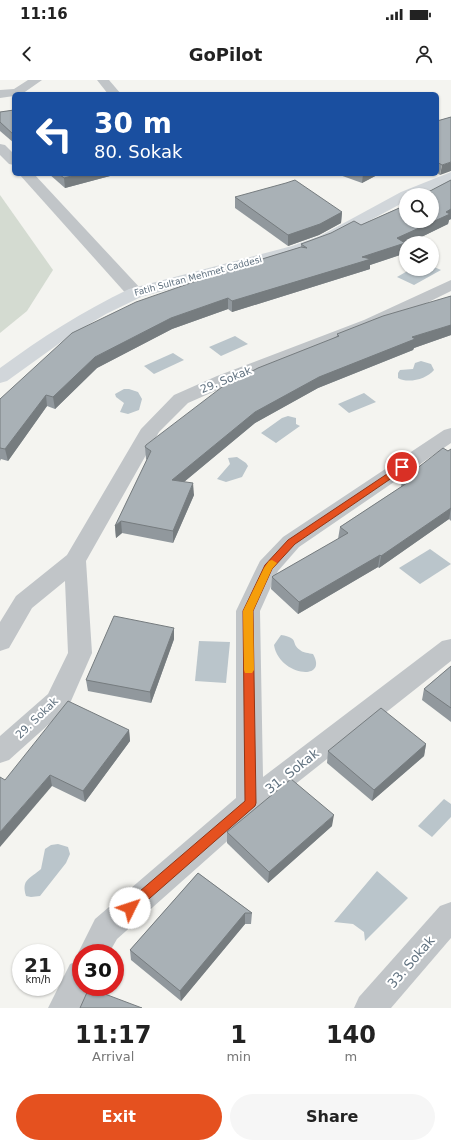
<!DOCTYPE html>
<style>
:root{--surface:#fff;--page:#f6f6f6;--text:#222;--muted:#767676;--accent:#e5511f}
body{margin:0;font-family:"DejaVu Sans",sans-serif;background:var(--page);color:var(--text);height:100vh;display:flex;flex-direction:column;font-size:15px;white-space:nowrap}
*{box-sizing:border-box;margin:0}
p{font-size:13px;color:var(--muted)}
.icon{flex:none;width:22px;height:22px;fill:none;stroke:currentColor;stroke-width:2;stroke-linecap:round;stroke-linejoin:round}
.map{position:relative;height:928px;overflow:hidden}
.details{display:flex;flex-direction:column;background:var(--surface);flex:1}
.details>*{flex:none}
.banner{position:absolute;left:12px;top:12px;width:427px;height:84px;border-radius:6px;box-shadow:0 1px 3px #0004;background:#1a4fa0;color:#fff;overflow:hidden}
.controls{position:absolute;left:399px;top:108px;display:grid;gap:8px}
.controls a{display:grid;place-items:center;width:40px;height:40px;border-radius:50%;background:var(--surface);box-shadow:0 1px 3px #0004;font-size:20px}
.speed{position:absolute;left:12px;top:864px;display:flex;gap:8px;font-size:20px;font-weight:700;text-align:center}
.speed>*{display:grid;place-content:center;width:52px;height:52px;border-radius:50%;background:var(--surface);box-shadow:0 1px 3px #0004;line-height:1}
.speed small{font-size:10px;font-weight:400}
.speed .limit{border:6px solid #d22;background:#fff;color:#111}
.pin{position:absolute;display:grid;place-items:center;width:34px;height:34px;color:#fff;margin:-17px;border:2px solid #fff;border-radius:50%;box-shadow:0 1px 4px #0007}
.me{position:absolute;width:44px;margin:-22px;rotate:49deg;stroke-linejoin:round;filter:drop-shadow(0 0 3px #0008)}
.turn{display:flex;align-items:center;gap:14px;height:84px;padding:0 16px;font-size:18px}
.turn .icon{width:52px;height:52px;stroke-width:2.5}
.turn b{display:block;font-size:28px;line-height:34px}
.eta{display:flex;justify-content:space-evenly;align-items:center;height:68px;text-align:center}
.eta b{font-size:24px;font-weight:700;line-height:28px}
.cta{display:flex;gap:8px;margin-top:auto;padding:8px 16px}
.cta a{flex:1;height:46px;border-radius:24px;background:var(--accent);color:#fff;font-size:16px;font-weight:700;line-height:46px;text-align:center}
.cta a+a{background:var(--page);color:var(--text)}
.status{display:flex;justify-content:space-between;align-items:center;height:28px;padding:0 20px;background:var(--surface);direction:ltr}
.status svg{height:11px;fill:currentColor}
header{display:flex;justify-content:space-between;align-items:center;height:52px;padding:0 16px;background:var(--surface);font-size:18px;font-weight:700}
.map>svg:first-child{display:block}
.green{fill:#d4dbd1}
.water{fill:#bac5cb}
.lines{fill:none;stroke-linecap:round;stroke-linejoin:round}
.street{fill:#c1c5c8;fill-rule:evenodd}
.secondary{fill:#d1d6da;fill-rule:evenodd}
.wall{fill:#91989d}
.shaded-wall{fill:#767c7f}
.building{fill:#a9b1b6;stroke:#767c7f}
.route{fill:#e5511f;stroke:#953514}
.slow{fill:#f59e0b}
.labels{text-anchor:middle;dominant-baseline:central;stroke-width:4;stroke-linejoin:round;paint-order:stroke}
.far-street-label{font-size:9px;fill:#627381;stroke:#fff}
.street-label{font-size:11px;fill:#627381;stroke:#fff}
.near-street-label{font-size:13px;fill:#627381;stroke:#fff}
</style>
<div class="status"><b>11:16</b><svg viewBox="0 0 49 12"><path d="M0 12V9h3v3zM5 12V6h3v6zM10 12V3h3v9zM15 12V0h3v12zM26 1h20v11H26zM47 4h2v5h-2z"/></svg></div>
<header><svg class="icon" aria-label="back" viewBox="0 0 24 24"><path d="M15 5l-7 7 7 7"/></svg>GoPilot<svg class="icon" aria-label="person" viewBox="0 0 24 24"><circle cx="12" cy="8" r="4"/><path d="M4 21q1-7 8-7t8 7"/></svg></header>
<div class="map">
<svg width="451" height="928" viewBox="0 0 451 928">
<rect width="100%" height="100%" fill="#f4f4f0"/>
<!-- green -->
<path class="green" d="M 0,115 L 53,190 L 27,231 L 0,253 Z"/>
<!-- water -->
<g class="water">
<path d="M 432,186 L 441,190 L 414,205 L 397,197 L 411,189 L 432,189 Z"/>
<path d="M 235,256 L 248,264 L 221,276 L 209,267 Z"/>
<path d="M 173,273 L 184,280 L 154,294 L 144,286 Z"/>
<path d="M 421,281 L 431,284 L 434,290 C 427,299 408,304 398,298 L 398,293 L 400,290 L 413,289 L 415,283 Z"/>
<path d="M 124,309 L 129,309 L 138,312 L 142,319 L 139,330 L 128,334 L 120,332 L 124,323 L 116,317 L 115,314 Z"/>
<path d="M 364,313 L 376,322 L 349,333 L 338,324 Z"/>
<path d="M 288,336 L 296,338 L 296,344 L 300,346 L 276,363 L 261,353 L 282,338 Z"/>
<path d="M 237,377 L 246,383 L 248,386 L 242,397 L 226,402 L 217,399 L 230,384 L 228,378 Z"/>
<path d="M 430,469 L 451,484 L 420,504 L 399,488 Z"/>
<path d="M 281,555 C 300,558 290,563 300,570 C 303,573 309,573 313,574 C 329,602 279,596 274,565 Z"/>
<path d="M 199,561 L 230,562 L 226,603 L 195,601 Z"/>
<path d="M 444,719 L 451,724 L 451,737 L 432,757 L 418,746 Z"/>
<path d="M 58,764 L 68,767 L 70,774 L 66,783 L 40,816 L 31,817 L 26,816 C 21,799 30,799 41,789 L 45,769 L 51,765 Z"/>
<path d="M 377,791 L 408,818 L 365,861 L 364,852 L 353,844 L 334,842 Z"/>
</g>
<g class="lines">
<!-- street -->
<g class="street">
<path d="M 28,0 L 42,0 L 22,14 L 14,14 L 14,16 L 0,18 L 0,10 L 14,9 Z"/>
<path d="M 97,0 L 109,0 L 121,14 L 108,14 Z"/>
<path d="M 0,64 L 5,65 L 14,74 L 14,85 L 9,84 L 0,75 Z"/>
<path d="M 19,94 L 34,94 L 141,209 L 143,213 L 141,217 L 135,218 L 129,217 Z"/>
<path d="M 451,200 L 451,211 L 376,248 L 231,304 L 188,323 L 159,352 L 86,481 L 92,573 L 71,621 L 67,628 L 9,680 L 0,683 L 0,656 L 48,614 L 68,573 L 65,501 L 32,528 L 9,568 L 0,571 L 0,542 L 16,516 L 67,475 L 141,349 L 174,315 L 217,296 L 364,240 Z"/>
<path d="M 451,348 L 451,363 L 299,467 L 278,491 L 260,531 L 263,697 L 442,561 L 451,559 L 451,581 L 260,732 L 117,859 L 109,873 L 81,873 L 81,907 L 92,907 L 81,928 L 48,928 L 70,884 L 80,880 L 78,873 L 95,839 L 236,718 L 236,531 L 257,487 L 260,481 L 283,457 L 444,350 Z"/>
<path d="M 451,822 L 451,858 L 391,928 L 354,928 L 359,917 L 440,826 Z"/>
</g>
<!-- secondary -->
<path class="secondary" d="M 451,92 L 451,101 L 419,115 L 406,115 L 406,121 L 330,162 L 304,172 L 141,217 L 106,234 L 71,255 L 7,301 L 0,303 L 0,288 C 41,258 83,231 129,209 L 292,166 L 320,156 L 401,112 Z"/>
</g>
<!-- wall -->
<g class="wall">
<path d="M 14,30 L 14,63 L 0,51 L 0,32 Z"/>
<path d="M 451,37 L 440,95 L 437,93 L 437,41 Z"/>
<path d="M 49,94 L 110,94 L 110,96 L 65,108 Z"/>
<path d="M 337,94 L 379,94 L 362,103 Z"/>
<path d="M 451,100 L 451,139 L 449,140 L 448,144 L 409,163 L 406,163 L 404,165 L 403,174 L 370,185 L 370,189 L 232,232 L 228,229 L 172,249 L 97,288 L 55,329 L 47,326 L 8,381 L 1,379 L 0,381 L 0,319 L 204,199 L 204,197 L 301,167 L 301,164 L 361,145 L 428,115 L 428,112 Z"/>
<path d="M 235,117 L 342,132 L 341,143 L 319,155 L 288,166 L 235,128 Z"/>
<path d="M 451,216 L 451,255 L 414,268 L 413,270 L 318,308 L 255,343 L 184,402 L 194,415 L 173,463 L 122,453 L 116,458 L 115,446 L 147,380 L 146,379 L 145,367 L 337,256 L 337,254 Z"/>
<path d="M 451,369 L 451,441 L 449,439 L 379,488 L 378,487 L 298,534 L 271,509 L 272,497 L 338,459 L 340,447 L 401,407 L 402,400 Z"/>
<path d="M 174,548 L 174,559 L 151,623 L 88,611 L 86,600 Z"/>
<path d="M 451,586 L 451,642 L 422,620 L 424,609 Z"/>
<path d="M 129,650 L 130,661 L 85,722 L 52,706 L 5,700 Z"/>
<path d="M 426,664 L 424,676 L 372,721 L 327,683 L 328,671 Z"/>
<path d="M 332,746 L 268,803 L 227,763 L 227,752 Z"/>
<path d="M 198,793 L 252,833 L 251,844 L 245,844 L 181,921 L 131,880 L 130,870 Z"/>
</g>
<!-- shaded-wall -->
<g class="shaded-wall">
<path d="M 451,82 L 451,91 L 440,95 L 442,85 Z"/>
<path d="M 79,94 L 110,94 L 110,96 L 65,108 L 64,98 Z"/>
<path d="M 363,94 L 379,94 L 362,103 Z"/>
<path d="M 451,129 L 451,139 L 449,140 L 448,144 L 409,163 L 406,163 L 406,164 L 404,165 L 403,174 L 370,185 L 370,189 L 232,232 L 232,221 L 362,177 Z"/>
<path d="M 342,132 L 341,143 L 319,155 L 288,166 L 288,155 Z"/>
<path d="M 228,218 L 228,229 L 172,249 L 97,288 L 55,329 L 53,317 L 95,277 L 171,238 Z"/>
<path d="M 451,245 L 451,255 L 414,268 L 413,270 L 318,308 L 255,343 L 173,411 L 172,400 L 255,332 L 319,297 L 412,257 Z"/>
<path d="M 46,315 L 47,326 L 8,381 L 5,369 Z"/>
<path d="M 193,403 L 194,415 L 173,463 L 173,451 Z"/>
<path d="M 451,428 L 449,439 L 379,488 L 381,476 Z"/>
<path d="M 121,441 L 122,453 L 116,458 L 115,446 Z"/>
<path d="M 380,475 L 378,487 L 298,534 L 299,522 Z"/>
<path d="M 174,548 L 174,559 L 151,623 L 150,612 Z"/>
<path d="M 129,650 L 130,661 L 85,722 L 83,711 Z"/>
<path d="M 426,664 L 424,676 L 372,721 L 374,710 Z"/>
<path d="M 50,695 L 52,706 L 0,767 L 0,752 Z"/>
<path d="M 334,735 L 332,746 L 268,803 L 269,792 Z"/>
<path d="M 245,833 L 245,844 L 181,921 L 180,911 Z"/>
</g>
<!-- building -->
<g class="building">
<path d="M 14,30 L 14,55 L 0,42 L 0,32 Z"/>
<path d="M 451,37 L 451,82 L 442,85 L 437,82 L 437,41 Z"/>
<path d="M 59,94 L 79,94 L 64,98 Z"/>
<path d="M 295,100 L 342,132 L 320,144 L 288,155 L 235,117 L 286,103 Z"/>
<path d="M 451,100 L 451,129 L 446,132 L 450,134 L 397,158 L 405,163 L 362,177 L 371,179 L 232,221 L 228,218 L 171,238 L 95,277 L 53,317 L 46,315 L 5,369 L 0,368 L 0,319 L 72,253 L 136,222 L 205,198 L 204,197 L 301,167 L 307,168 L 301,164 L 331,153 L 354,141 L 361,145 L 406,125 L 406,141 L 432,141 L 432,115 L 428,115 L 432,113 L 428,112 Z"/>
<path d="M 451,216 L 451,245 L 412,257 L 415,259 L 319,297 L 255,332 L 172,400 L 193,403 L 173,451 L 121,441 L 115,446 L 151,371 L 145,367 L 146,365 L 222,307 L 258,288 L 339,256 L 337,254 L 383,236 Z"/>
<path d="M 443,368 L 448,371 L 451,369 L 451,428 L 381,476 L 380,475 L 299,522 L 272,497 L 273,496 L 348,453 L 340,447 L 407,403 L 402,400 Z"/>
<path d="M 114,536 L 174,548 L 150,612 L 86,600 Z"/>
<path d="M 451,586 L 451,628 L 424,609 Z"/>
<path d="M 68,621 L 129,650 L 83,711 L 50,695 L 0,752 L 0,697 L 5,700 Z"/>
<path d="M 381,628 L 426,664 L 374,710 L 328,671 Z"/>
<path d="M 291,699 L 334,735 L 269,792 L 227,752 Z"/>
<path d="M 198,793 L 252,833 L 245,833 L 180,911 L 130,870 Z"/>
<path d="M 89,908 L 142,928 L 80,928 Z"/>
</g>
<!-- route -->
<path class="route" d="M 402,384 L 406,387 L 405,389 L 295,464 L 272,489 L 253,531 L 256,723 L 255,726 L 134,832 L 130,833 L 126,832 L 124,828 L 126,823 L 245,721 L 243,531 L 265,485 L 288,460 Z"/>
<!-- slow -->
<path class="slow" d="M 272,480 L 277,483 L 272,489 L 253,531 L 254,590 L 252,593 L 245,593 L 244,590 L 243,531 L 264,488 L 269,481 Z"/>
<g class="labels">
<!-- far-street labels -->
<g class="far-street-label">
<text transform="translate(198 196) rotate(-15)">Fatih Sultan Mehmet Caddesi</text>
</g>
<!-- street labels -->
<g class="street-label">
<text transform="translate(226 300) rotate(-22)">29. Sokak</text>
<text transform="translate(37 638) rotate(-44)">29. Sokak</text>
</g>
<!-- near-street labels -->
<g class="near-street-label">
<text transform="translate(292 691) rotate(-38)">31. Sokak</text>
<text transform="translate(411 882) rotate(-49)">33. Sokak</text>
</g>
</g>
</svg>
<div class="controls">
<a><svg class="icon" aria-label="search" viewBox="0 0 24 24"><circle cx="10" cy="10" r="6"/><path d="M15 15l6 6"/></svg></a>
<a><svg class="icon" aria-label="layers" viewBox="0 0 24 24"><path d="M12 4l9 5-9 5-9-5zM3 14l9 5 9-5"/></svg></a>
</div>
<div class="speed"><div>21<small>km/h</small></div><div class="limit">30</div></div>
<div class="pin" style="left:402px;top:387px;background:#d93025"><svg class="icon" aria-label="arrive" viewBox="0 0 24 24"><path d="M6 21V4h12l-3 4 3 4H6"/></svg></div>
<svg class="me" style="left:130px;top:828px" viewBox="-20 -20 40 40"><circle r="19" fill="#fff"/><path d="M0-13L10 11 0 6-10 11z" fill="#e5511f"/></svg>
<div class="banner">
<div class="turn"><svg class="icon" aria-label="left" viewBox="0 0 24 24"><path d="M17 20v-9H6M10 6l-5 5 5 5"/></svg><div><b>30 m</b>80. Sokak</div></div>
</div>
</div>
<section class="details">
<div class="eta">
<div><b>11:17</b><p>Arrival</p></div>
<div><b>1</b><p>min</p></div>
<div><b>140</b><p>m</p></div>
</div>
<div class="cta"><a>Exit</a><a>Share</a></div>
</section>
